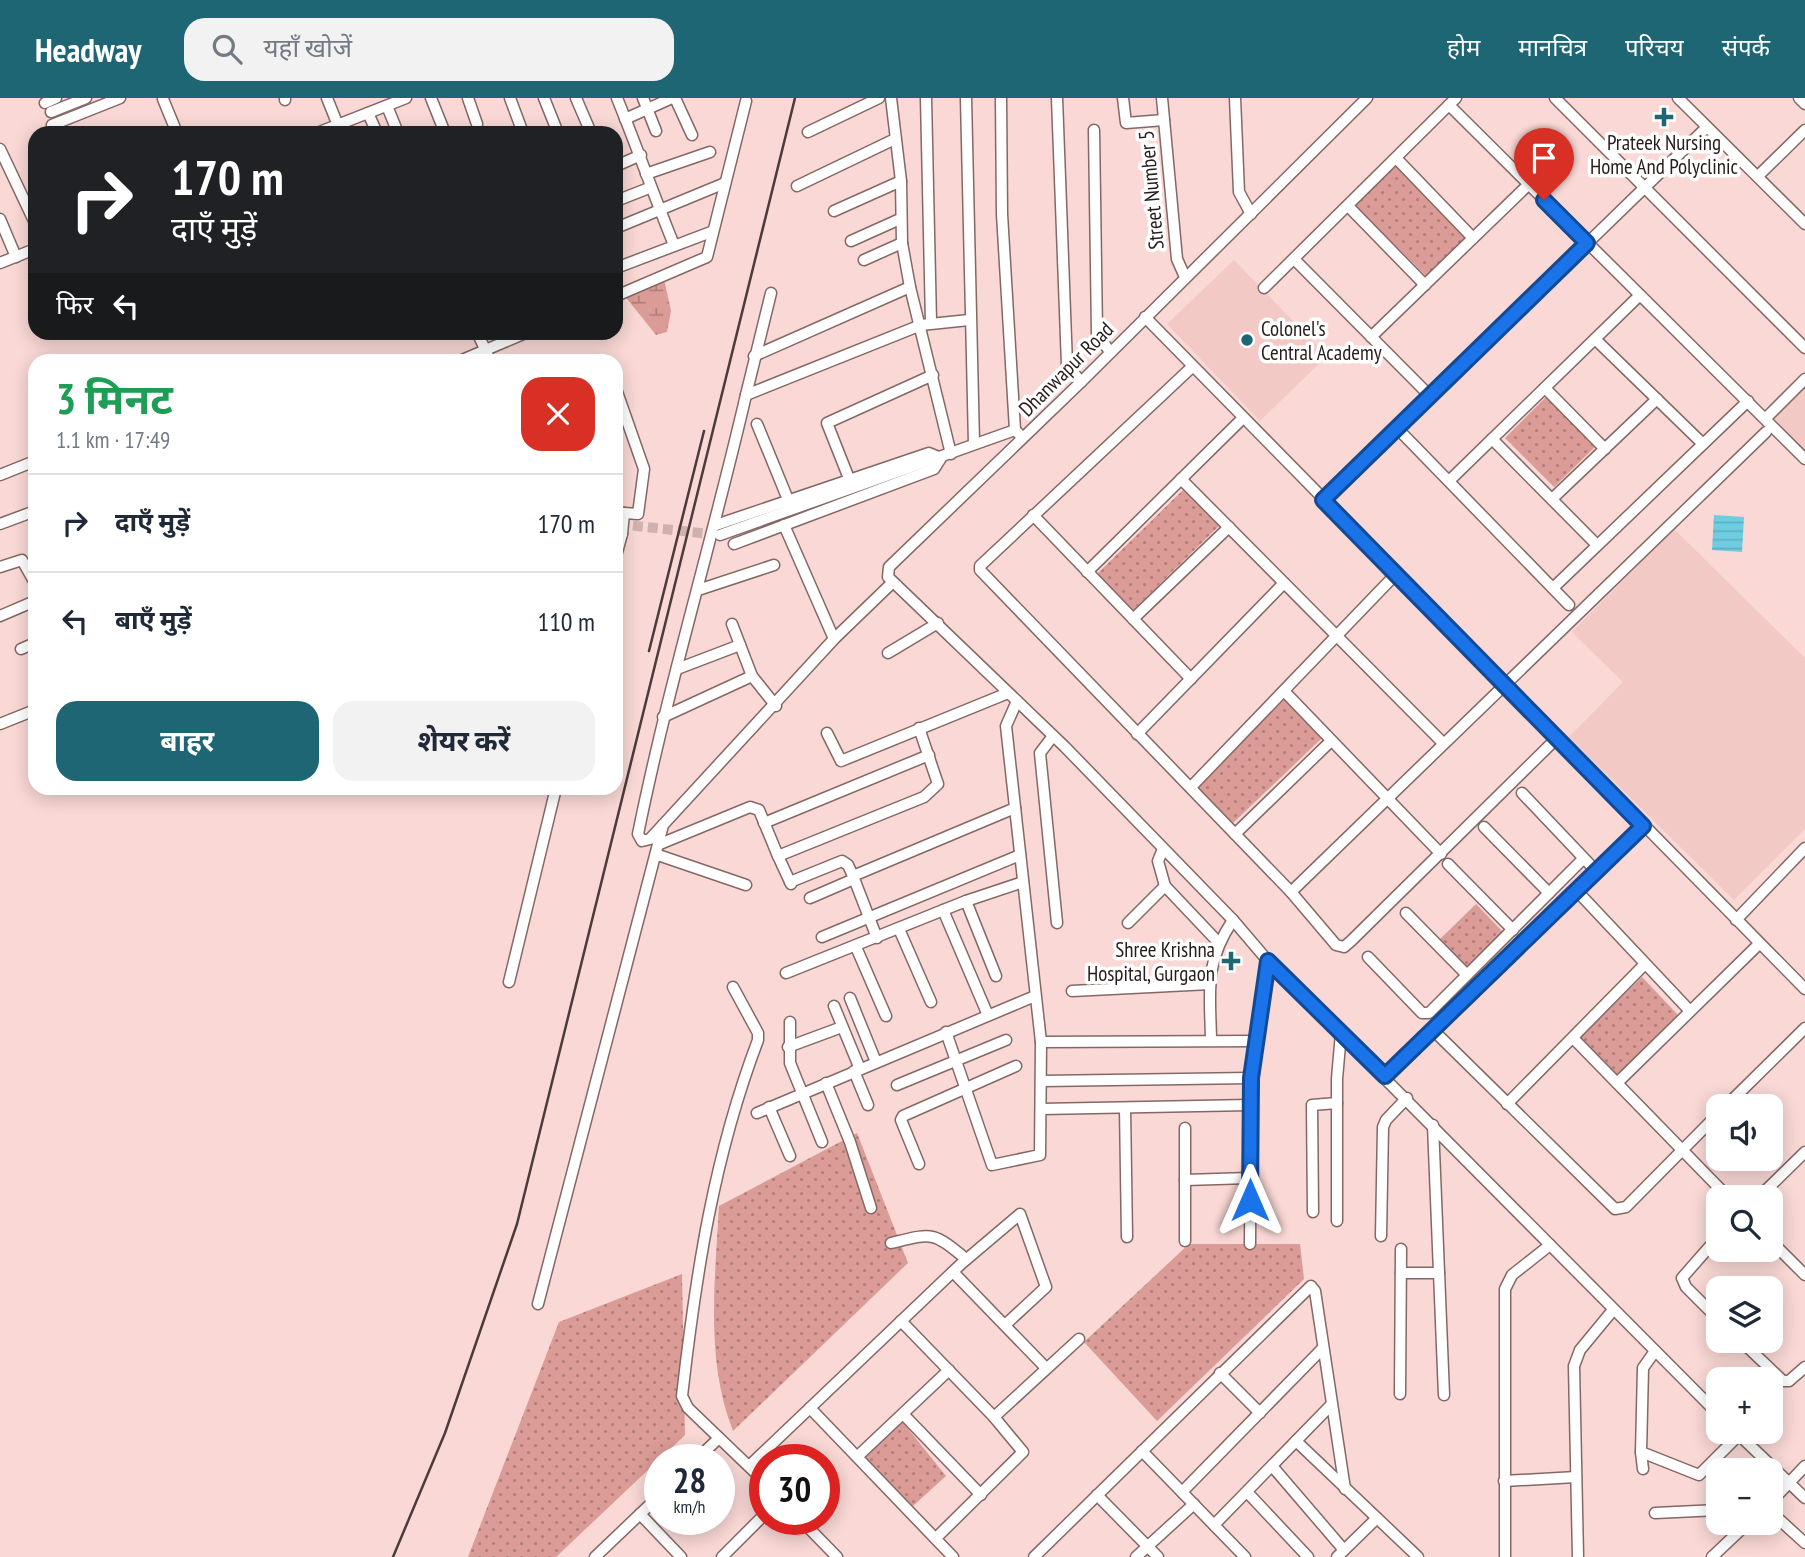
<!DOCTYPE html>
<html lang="hi">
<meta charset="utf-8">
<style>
:root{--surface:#fff;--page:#f2f2f3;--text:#1f2937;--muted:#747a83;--line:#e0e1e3;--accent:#1f6674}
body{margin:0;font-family:"PT Sans Narrow","Noto Sans Devanagari",sans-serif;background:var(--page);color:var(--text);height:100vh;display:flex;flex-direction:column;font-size:26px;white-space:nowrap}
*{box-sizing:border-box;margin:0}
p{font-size:23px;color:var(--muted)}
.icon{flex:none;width:38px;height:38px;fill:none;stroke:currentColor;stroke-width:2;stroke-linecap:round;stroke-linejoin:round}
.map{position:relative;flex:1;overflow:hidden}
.sheet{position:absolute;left:28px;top:256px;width:595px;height:441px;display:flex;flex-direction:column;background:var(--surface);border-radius:21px;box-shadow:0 4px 18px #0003}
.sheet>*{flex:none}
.top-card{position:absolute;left:28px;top:28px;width:595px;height:214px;border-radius:21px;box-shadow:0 4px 18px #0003;background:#202124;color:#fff;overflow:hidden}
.buttons{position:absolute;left:1706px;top:996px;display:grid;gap:14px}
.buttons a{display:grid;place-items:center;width:77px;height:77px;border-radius:14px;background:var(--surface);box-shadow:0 4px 18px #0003;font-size:35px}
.speed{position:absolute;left:644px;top:1346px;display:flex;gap:14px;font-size:35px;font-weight:700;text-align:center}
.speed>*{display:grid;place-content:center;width:91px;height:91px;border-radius:50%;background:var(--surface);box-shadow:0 4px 18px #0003;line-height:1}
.speed small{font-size:18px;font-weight:400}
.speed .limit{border:10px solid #d22;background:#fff;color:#111}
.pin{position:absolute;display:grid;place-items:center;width:60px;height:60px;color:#fff;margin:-72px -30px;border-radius:50% 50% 50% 0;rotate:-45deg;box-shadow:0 0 7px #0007}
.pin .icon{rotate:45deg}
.me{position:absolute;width:77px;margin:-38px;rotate:0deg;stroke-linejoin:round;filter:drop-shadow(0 0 5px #0008)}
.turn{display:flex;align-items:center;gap:24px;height:147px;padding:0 28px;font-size:32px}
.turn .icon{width:91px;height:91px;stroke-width:2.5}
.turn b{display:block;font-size:49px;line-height:60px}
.then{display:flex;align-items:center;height:66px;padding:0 28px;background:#0003;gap:14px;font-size:26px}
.round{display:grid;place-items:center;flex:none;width:74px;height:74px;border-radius:21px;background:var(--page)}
.summary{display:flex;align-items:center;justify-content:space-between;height:119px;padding:0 28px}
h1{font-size:42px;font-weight:700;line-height:52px;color:#1e9e55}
.button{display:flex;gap:14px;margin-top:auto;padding:14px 28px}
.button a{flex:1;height:80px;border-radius:21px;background:var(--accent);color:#fff;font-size:28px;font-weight:700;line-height:80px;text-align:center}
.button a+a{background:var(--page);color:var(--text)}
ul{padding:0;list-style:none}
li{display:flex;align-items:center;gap:21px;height:98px;padding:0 28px;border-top:2px solid var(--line)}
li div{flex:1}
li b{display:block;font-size:26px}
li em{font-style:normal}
header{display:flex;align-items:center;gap:42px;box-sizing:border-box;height:98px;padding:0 35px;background:var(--accent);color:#fff}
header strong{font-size:33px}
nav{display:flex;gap:38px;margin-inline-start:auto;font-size:24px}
.search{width:490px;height:63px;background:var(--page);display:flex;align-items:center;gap:18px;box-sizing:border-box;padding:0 24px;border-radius:21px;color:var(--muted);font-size:26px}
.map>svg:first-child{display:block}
.built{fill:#f2c9c5}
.wetland{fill:url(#wetland-marsh)}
.park{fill:url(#park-dots)}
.water{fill:url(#water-rules)}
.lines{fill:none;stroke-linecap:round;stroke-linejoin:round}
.minor-tunnel{stroke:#cfb2b0;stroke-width:10;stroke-dasharray:10 5;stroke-linecap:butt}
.minor-casing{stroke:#846865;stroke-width:13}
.minor{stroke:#fff;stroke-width:10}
.rail{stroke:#4a3c3a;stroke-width:2.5}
.route-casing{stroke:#114b97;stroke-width:18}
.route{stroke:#1a73e8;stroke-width:12}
.poi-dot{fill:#1f6674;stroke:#fff;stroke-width:2.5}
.labels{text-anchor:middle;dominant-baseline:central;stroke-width:7;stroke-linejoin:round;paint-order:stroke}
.poi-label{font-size:21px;fill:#271c1b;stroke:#fff}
.street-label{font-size:21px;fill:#271c1b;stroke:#fff}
</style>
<header>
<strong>Headway</strong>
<div class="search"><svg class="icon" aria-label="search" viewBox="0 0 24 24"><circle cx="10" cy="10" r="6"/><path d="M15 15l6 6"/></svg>यहाँ खोजें</div>
<nav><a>होम</a><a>मानचित्र</a><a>परिचय</a><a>संपर्क</a></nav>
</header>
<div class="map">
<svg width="1805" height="1459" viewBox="0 0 1805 1459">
<defs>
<pattern id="wetland-marsh" width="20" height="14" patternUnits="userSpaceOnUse" patternTransform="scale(1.75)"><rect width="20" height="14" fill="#db9c97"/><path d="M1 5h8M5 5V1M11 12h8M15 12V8" fill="none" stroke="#b27e7a"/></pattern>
<pattern id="park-dots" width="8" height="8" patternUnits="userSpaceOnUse" patternTransform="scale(1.75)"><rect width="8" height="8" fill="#db9c97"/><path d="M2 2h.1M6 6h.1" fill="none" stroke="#b27e7a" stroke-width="1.8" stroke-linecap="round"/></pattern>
<pattern id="water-rules" width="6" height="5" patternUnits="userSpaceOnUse" patternTransform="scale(1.75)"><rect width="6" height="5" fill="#6fcde2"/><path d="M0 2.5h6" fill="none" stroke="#60afc1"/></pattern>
</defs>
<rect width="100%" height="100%" fill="#f9d8d5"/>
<!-- built -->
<g class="built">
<path d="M 1234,162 L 1327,258 L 1260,323 L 1167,226 Z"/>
<path d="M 1805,289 L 1805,359 L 1769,322 Z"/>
<path d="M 1674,431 L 1805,560 L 1805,731 L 1734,802 L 1569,639 L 1623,584 L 1572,534 Z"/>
</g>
<!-- wetland -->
<path class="wetland" d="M 664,181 L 671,213 L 667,234 L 656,237 L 624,197 Z"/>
<!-- park -->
<g class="park">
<path d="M 1396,67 L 1467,138 L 1426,178 L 1355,107 Z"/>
<path d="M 1546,299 L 1595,349 L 1554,389 L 1505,340 Z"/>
<path d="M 1183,392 L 1219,428 L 1132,513 L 1096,477 Z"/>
<path d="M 1284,601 L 1322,640 L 1232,726 L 1194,687 Z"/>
<path d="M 1476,806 L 1503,834 L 1467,870 L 1439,842 Z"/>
<path d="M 1642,879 L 1679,918 L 1615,978 L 1579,940 Z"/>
<path d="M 857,1035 L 908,1165 L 733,1333 C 705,1262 715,1183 719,1108 Z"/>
<path d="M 1189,1146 L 1300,1146 L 1304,1181 L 1157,1323 L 1084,1244 Z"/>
<path d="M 682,1176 L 685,1337 L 556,1459 L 468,1459 L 559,1224 Z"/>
<path d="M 901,1322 L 946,1378 L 913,1408 L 863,1358 Z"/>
</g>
<!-- water -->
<path class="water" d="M 1714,417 L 1744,419 L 1742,454 L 1712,452 Z"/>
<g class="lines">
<!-- minor-tunnel -->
<path class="minor-tunnel" d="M 618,426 L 719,437"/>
<!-- minor casing -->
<g class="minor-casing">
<g id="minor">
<path d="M 285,0 L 285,2"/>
<path d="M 327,0 L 341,35"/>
<path d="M 431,0 L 445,35"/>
<path d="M 468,0 L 477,26"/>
<path d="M 510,0 L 523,35"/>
<path d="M 544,0 L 558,35"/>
<path d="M 576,0 L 591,35"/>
<path d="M 617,0 C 637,49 654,98 674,147"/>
<path d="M 643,0 L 656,33"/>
<path d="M 675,0 L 692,37"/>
<path d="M 891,0 L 901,83 L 902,145 L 910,189 L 951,356"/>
<path d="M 926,0 L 931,224"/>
<path d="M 966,0 L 974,346"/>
<path d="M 1001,0 L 1002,116 L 1015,332"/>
<path d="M 1057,0 L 1067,267 L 1081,284"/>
<path d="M 1123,0 L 1126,25 L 1164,22"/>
<path d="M 1162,0 L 1177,161 L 1185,179"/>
<path d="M 1235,0 L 1239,94 L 1251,116"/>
<path d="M 1367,0 L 1081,284 L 889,469 L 888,479 L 1065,649 L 1233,822 L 1268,863 L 1718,1316"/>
<path d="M 1555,0 L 1805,250"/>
<path d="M 1678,0 L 1805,126"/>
<path d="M 1799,0 L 1805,6"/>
<path d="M 163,1 L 177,35"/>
<path d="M 45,5 L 56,0"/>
<path d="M 1449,7 L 1805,361"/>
<path d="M 387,8 L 398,35"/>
<path d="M 51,14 L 86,0"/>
<path d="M 368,15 L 377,35"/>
<path d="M 625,21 L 672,0"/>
<path d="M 52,27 L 120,0"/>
<path d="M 1094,32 L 1097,235 L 1110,254"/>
<path d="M 808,34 L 879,0"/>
<path d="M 317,35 L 406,0"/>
<path d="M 0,51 L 35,125"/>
<path d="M 1396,60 L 1473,140"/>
<path d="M 616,68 L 641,57"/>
<path d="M 646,76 L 710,54"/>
<path d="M 1758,78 L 1805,32"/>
<path d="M 797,88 L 895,41"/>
<path d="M 616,103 L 649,90"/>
<path d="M 1348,108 L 1425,187"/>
<path d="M 834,113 L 901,83"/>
<path d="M 0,121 L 16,159"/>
<path d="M 616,130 L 725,85"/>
<path d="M 851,143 L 900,121"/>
<path d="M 1294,161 L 1430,298"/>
<path d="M 864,162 L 902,145"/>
<path d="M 0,165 L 35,151"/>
<path d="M 616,170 L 711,134"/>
<path d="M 1264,190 L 1456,0"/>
<path d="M 771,195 L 746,297 L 921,227 L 969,222"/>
<path d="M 616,198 L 707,159 L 746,3"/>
<path d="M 1145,219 L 1805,891"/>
<path d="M 477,234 L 490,262"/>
<path d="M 1371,239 L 1528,87"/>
<path d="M 1595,241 L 1703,346"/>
<path d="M 754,258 L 910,189"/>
<path d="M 462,262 L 528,234"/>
<path d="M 1192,269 L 980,468 L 980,472 L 1291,794 L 1336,847 L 1344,849 L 1351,843 L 1557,640"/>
<path d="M 1545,290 L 1605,351"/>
<path d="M 616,291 L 644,371 L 638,416 L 624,415"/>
<path d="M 746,297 C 712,444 668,588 638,736 L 642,743 L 650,741 L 834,541 L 892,485"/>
<path d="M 1766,320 L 1805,281"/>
<path d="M 757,326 L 789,404"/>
<path d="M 1396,329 L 1569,507"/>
<path d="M 1492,341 L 1597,447"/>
<path d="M 0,377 L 35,363"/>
<path d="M 1181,381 L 1443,645"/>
<path d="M 850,383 L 827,325 L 933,277"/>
<path d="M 1449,383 L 1640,197"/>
<path d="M 1552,401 L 1657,301"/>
<path d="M 1323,402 L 1707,29"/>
<path d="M 616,414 L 624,415 L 622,436 L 616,436"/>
<path d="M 1033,417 L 1191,581"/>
<path d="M 0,426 L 35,413"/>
<path d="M 716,427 L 929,355 L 941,360 L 934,371 L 734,446"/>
<path d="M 784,427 L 834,541"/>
<path d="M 720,437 L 1015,332 L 1019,336"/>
<path d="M 616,458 L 622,436"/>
<path d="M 0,469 L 22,462 L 35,485"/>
<path d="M 1087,474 L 1243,320"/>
<path d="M 1553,490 L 1748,303"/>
<path d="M 698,492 L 774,467"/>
<path d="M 0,518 L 35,503"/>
<path d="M 1133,521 L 1229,429"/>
<path d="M 732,526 L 752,578 L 776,608"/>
<path d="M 21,551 L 35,545"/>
<path d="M 888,555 L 938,525"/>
<path d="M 677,571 L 740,547"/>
<path d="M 1284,593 L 1441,756"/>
<path d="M 663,619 L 752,578"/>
<path d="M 0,626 L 35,612"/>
<path d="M 827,635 L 841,663 L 1008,595"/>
<path d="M 1137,636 L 1284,485"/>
<path d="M 1053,638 L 1040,655 L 1057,825"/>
<path d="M 1191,689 L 1396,476"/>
<path d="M 1522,695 L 1596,773"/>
<path d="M 764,725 L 929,657"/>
<path d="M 1484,729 L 1549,795"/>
<path d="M 1235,736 L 1331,643"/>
<path d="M 660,746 L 750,709 L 759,712 L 778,758 L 924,699 L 938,686 L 919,630"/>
<path d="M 658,757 L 746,787"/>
<path d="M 778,758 L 791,786"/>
<path d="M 1448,766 L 1513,832"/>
<path d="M 790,784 L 842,763 L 848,767 L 853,778"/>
<path d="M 1165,788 L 1218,844"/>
<path d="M 1577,793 L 1690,913"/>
<path d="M 1291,794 L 1766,334"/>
<path d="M 810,800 L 854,781"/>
<path d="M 966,803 L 996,878"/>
<path d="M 943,812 L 987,915"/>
<path d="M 1406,815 L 1467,877"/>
<path d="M 1736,822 L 1805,750"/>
<path d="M 1128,825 L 1165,788 L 1158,763 L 1163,751"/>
<path d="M 899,831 L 931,904"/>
<path d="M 822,839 L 1020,757"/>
<path d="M 877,840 L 853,778 L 1015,710"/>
<path d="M 856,849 L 886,918"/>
<path d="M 1368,859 L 1422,915 L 1429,915 L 1583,761"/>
<path d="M 786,875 L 966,803 L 1023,784"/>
<path d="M 509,884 L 556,690"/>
<path d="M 733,889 L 758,935 L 758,942 C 714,1058 696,1175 682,1298 L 688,1310 L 765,1384"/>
<path d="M 1072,893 L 1210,886"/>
<path d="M 850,900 L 876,964"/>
<path d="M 834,908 L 860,971"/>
<path d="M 790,924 L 790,965 L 822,1044"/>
<path d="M 1433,932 L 1615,1111 L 1626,1109 L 1718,1016"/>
<path d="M 946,934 L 992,1067 L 1040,1057 L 1041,944 L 1006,628 L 1017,603"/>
<path d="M 1573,940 L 1728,1099"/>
<path d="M 1211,941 C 1210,892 1204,865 1233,822"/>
<path d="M 1041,944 L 1257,943"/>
<path d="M 788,949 L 842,929"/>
<path d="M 854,973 L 868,1007"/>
<path d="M 1385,978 L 1643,728"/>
<path d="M 1042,983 L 1251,980"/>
<path d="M 826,985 L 850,1044 L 871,1110"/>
<path d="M 1617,985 L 1759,846"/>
<path d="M 897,987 L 1006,942"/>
<path d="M 1507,1006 L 1644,867"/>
<path d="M 1726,1008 L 1805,930"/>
<path d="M 769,1009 L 790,1058"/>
<path d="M 1125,1010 L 1127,1139"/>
<path d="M 1041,1011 L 1250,1007"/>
<path d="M 757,1015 L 1035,898"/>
<path d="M 1433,1027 L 1444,1297"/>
<path d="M 919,1066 L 901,1022 L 903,1018 L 1016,968"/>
<path d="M 1185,1082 L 1249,1080"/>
<path d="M 1759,1099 L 1805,1054"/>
<path d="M 1313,1114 L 1312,1007 L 1337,1005"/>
<path d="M 1337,1123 L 1337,981 L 1341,935"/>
<path d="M 1381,1138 L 1383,1029 L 1386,1022 L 1407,1000"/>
<path d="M 1718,1139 L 1682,1180 L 1686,1189 L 1718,1221"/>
<path d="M 1185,1143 L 1185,1030"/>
<path d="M 1771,1143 L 1805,1177"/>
<path d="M 891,1145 C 933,1135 932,1133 966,1161"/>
<path d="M 1250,1146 L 1251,980 L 1268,863"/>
<path d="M 953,1174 L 1046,1270"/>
<path d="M 1401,1175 L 1439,1175"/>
<path d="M 538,1206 L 663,727"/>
<path d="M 901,1223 L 994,1319 L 1023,1354 L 936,1440"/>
<path d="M 1740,1242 L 1783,1283 L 1789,1283 L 1805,1269"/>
<path d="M 1655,1253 L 1643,1270 L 1641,1354 L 1699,1377 L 1739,1337"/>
<path d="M 1220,1275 L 1260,1315"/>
<path d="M 1400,1296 L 1401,1151"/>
<path d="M 810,1310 L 953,1459"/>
<path d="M 903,1316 L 981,1397"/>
<path d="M 994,1319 L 1079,1241"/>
<path d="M 1736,1334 L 1805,1400"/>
<path d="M 1296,1343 L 1418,1459"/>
<path d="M 1142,1353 L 1245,1459"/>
<path d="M 1641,1354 L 1643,1371"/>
<path d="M 859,1357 L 949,1272"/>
<path d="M 696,1362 L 719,1340"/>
<path d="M 749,1368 L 961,1166 L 1020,1116 L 1046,1189 L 1005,1227"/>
<path d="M 1272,1368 L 1344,1452"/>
<path d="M 1504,1383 L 1576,1379"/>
<path d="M 1182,1394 L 1322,1251"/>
<path d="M 1247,1394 L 1308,1459"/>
<path d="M 1097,1397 L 1158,1459"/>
<path d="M 1771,1404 L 1805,1368"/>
<path d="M 1771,1414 L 1805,1445"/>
<path d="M 1655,1415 L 1718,1412"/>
<path d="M 640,1416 L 681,1459"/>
<path d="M 800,1421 L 837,1459"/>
<path d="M 1214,1427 L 1331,1307"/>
<path d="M 595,1459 L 660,1397"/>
<path d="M 722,1459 L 765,1416"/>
<path d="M 1034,1459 L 1311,1188 L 1315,1193 L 1345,1391"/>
<path d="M 1136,1459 L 1194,1406"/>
<path d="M 1337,1459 L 1377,1420"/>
<path d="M 1505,1459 L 1505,1191 L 1512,1177 L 1550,1147"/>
<path d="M 1578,1459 L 1574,1268 L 1580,1252 L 1613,1212"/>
<path d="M 1712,1459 L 1749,1424"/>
</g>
</g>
<!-- minor -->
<use href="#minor" class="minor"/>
<!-- rail -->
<g class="rail">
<path d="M 649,553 L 704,333"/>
<path d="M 393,1459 L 445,1335 L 517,1126 L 795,0"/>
</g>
</g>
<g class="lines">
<!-- route casing -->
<g class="route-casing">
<path id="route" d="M 1250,1102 L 1251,980 L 1268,863 L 1385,978 L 1643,728 L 1323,402 L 1587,145 L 1544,102"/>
</g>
<!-- route -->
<use href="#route" class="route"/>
</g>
<!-- markers -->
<g class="poi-dot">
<path d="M1660.5 8.5h7v7h7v7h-7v7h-7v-7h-7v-7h7z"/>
<circle cx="1247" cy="242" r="7"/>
<path d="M1227.5 852.5h7v7h7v7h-7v7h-7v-7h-7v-7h7z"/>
</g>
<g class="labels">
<!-- poi labels -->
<g class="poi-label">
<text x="1664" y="44">Prateek Nursing<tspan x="1664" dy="24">Home And Polyclinic</tspan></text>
<text x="1261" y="230" text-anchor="start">Colonel's<tspan x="1261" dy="24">Central Academy</tspan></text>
<text x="1215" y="851" text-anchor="end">Shree Krishna<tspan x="1215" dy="24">Hospital, Gurgaon</tspan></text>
</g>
<!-- street labels -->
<g class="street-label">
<text transform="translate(1151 92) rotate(-95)">Street Number 5</text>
<text transform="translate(1066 271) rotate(-45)">Dhanwapur Road</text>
</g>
</g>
</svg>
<div class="buttons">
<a><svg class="icon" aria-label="sound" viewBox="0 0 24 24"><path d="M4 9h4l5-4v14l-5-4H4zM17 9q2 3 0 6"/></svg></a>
<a><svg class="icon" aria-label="search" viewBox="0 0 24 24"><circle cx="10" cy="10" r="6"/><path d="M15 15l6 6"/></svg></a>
<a><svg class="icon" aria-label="layers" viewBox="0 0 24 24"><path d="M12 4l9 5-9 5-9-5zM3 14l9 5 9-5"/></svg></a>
<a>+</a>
<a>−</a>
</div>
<div class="speed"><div>28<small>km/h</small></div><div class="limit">30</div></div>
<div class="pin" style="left:1544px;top:102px;background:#d93025"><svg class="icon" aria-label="arrive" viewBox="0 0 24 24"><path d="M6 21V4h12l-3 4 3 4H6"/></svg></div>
<svg class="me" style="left:1250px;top:1102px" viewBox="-20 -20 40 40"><path d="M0-17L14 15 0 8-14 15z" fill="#1a73e8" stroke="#fff" stroke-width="4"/></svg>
<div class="top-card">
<div class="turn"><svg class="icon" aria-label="right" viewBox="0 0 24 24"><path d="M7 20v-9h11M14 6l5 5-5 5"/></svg><div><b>170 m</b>दाएँ मुड़ें</div></div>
<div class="then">फिर<svg class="icon" aria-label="left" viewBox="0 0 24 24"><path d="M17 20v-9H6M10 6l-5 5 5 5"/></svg></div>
</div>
<section class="sheet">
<div class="summary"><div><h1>3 मिनट</h1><p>1.1 km · 17:49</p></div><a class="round" style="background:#d93025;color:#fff"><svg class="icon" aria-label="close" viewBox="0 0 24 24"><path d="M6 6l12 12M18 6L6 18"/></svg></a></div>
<ul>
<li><svg class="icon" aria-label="right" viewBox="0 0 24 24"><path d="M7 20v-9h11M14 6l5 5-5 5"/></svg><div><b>दाएँ मुड़ें</b></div><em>170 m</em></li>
<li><svg class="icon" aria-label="left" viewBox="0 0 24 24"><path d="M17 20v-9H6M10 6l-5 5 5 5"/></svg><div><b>बाएँ मुड़ें</b></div><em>110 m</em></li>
</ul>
<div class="button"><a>बाहर</a><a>शेयर करें</a></div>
</section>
</div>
